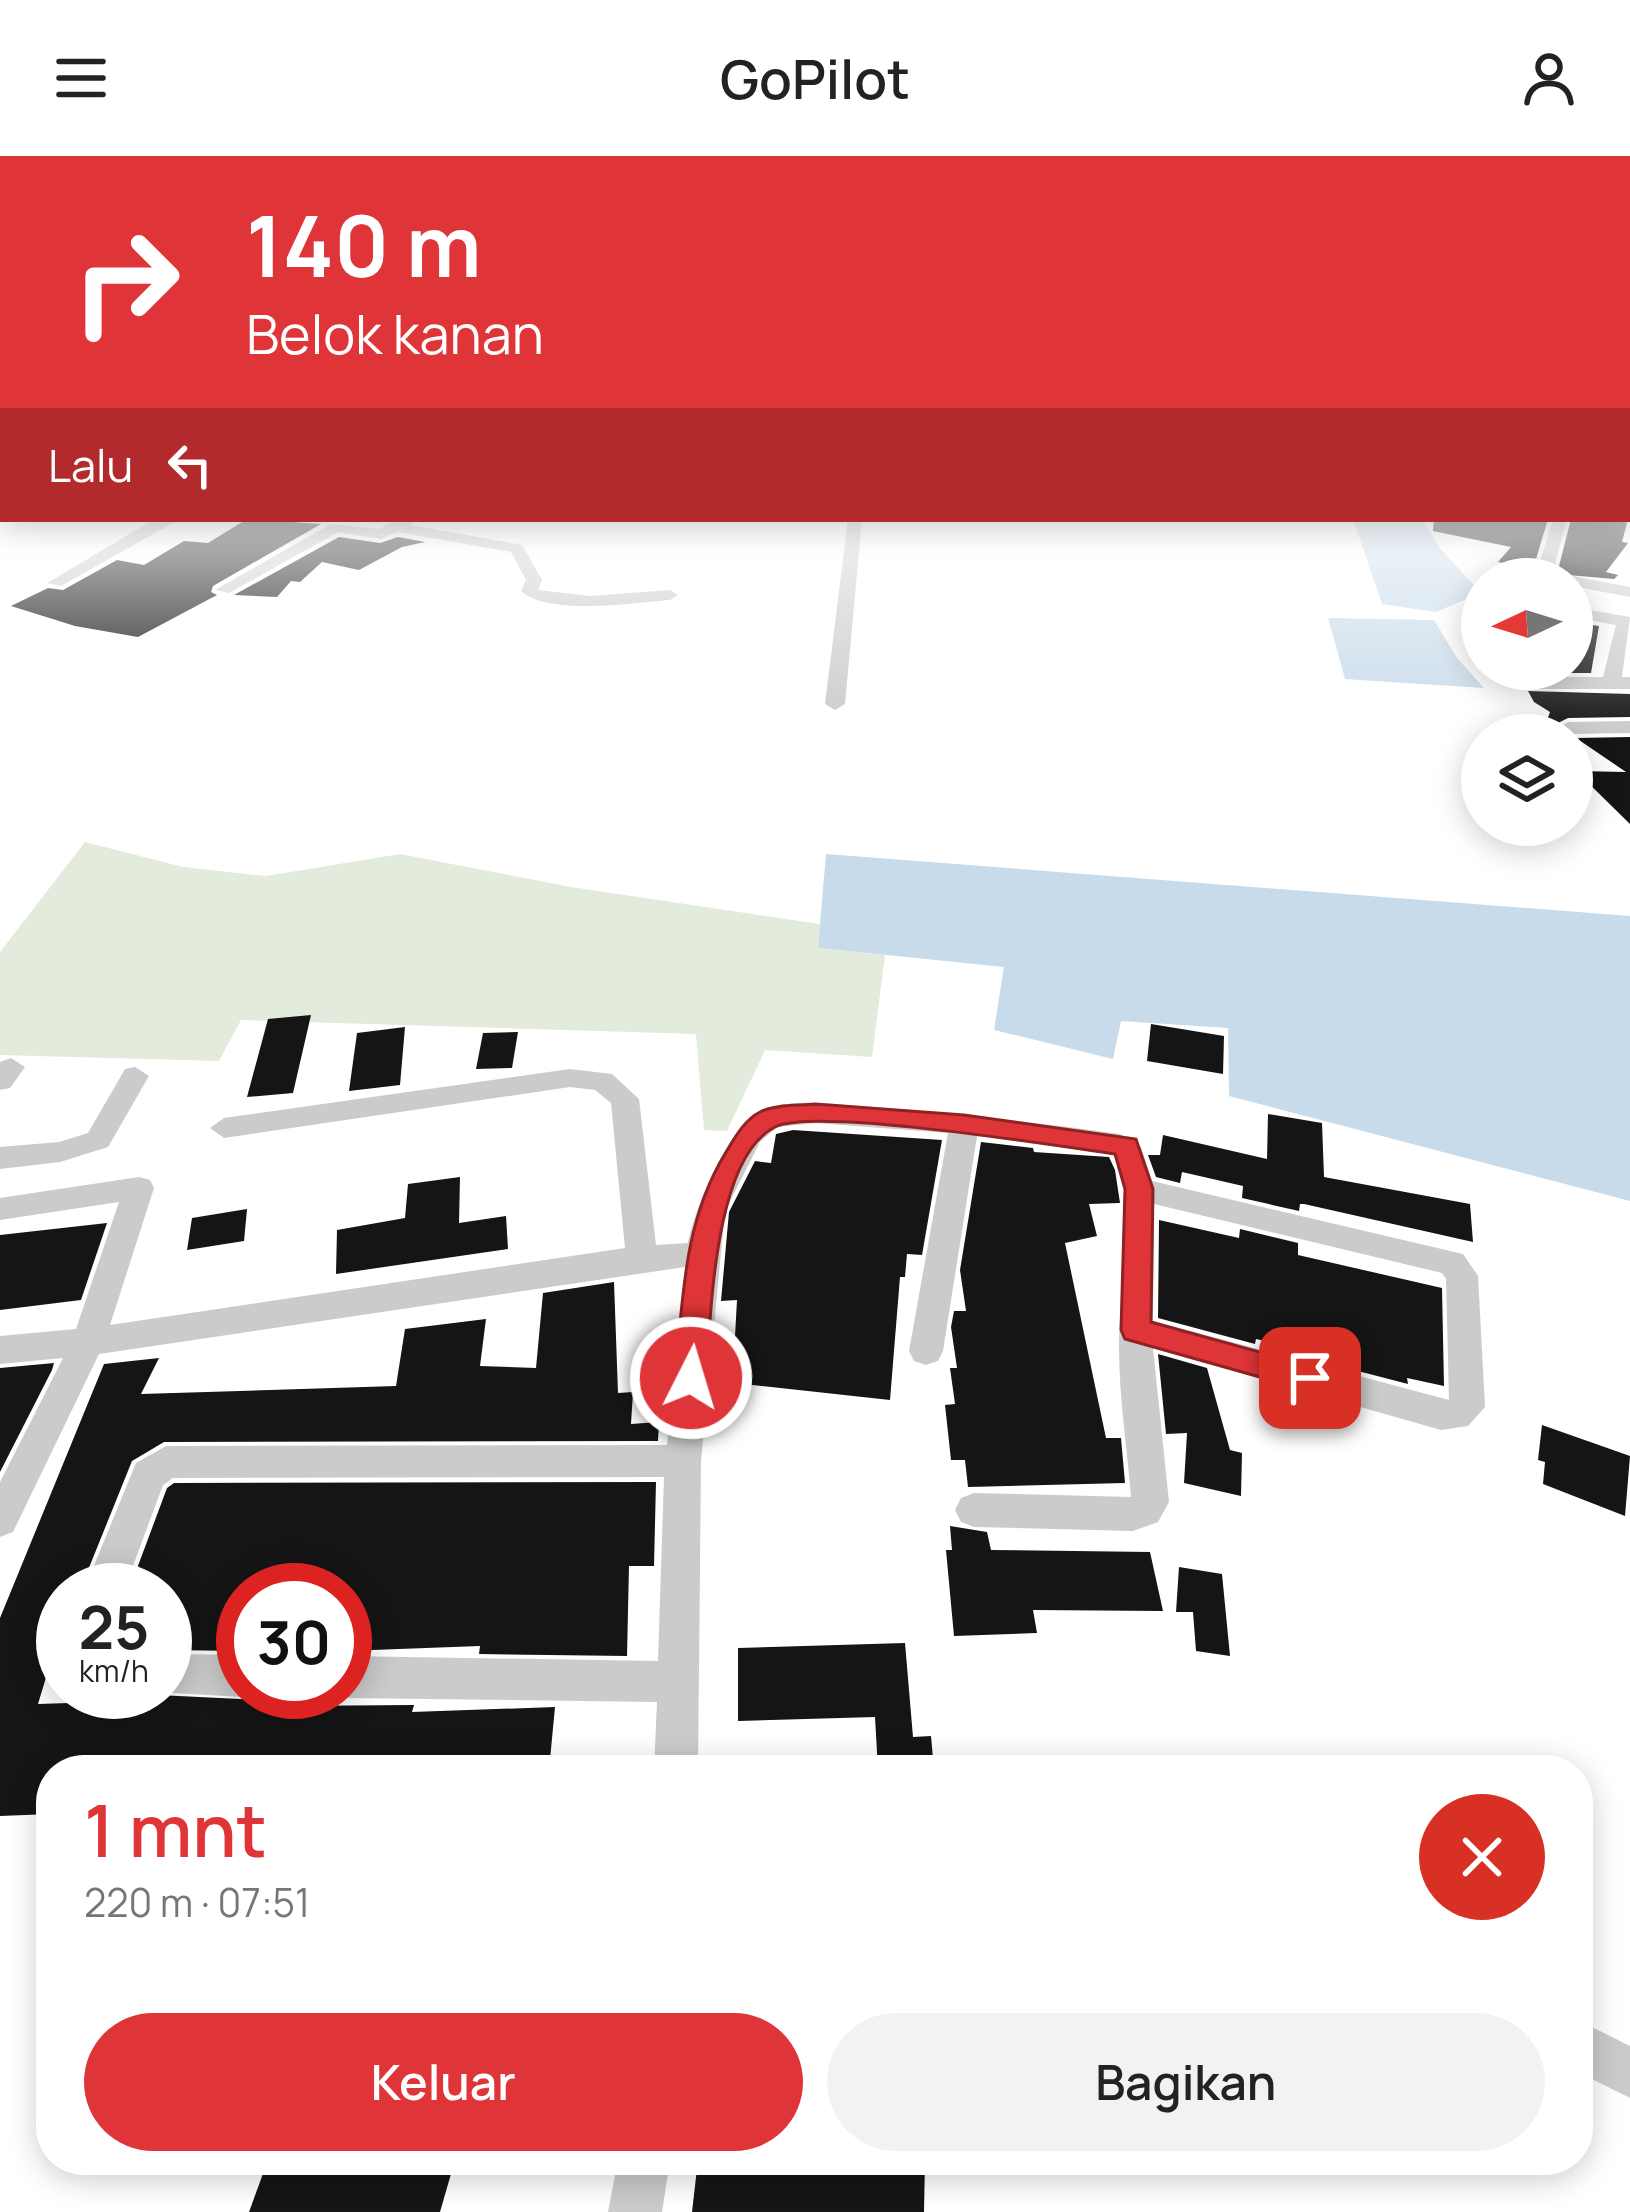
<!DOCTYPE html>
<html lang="id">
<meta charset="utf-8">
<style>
:root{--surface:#fff;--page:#f2f2f2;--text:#222;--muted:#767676;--accent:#df3538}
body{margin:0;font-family:Manrope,sans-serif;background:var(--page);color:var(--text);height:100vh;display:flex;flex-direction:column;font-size:45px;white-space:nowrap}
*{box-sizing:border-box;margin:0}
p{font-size:39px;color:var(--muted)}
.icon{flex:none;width:66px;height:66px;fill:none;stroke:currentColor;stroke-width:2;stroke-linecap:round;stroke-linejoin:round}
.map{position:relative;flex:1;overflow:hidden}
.side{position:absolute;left:36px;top:1599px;width:1557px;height:420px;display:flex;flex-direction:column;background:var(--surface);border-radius:48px;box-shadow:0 6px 30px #0003}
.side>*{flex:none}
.guide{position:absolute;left:0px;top:0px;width:1632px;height:366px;box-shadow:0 6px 30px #0003;background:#df3538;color:#fff;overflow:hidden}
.needle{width:78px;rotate:266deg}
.controls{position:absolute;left:1461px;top:402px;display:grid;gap:24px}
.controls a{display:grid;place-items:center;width:132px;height:132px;border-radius:50%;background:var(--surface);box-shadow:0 6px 30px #0003;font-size:60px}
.speed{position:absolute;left:36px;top:1407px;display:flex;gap:24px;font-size:60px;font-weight:700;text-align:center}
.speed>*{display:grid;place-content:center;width:156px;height:156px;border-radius:50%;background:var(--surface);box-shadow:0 6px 30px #0003;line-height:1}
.speed small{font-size:30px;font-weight:400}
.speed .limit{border:18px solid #d22;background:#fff;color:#111}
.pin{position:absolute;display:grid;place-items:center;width:102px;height:102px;color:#fff;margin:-51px;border-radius:24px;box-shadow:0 6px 18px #0006}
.me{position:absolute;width:132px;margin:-66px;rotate:5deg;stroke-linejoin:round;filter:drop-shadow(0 0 9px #0008)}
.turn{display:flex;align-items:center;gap:42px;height:252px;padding:0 48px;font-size:54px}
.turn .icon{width:156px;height:156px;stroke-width:2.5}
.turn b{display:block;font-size:84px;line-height:102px}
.then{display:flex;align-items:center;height:114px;padding:0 48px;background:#0003;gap:24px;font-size:45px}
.round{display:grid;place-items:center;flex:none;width:126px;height:126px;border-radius:63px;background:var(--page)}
.head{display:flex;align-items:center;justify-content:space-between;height:204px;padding:0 48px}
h1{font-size:72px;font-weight:600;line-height:90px;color:var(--accent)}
.action{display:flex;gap:24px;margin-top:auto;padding:24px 48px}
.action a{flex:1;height:138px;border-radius:72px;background:var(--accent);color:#fff;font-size:48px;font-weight:600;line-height:138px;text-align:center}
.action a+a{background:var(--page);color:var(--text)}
header{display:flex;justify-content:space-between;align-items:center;height:156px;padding:0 48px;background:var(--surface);font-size:54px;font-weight:600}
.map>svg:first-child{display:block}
.green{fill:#e3ebdc}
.water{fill:#c8dbea}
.building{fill:#151515}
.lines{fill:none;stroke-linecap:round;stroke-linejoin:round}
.minor{fill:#cbcbcb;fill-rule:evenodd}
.route{fill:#df3538;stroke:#912224;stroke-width:3}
</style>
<header><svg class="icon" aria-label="menu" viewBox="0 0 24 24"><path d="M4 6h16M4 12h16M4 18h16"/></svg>GoPilot<svg class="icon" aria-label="person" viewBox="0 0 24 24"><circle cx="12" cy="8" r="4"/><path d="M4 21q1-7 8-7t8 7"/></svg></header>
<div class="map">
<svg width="1630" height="2056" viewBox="0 0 1630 2056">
<rect width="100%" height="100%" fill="#fff"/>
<!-- green -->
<path class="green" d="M 85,686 L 183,711 L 266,720 L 400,698 L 571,731 L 820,768 L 818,792 L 885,799 L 872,901 L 765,894 L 727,975 L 704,974 L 696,878 L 241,864 L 219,905 L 0,899 L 0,796 Z"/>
<!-- water -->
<g class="water">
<path d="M 1353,363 L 1422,363 L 1439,391 L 1481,437 L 1436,456 L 1382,448 Z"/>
<path d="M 1328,462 L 1434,464 L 1457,502 L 1484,532 L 1345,523 Z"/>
<path d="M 826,698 L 1630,760 L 1630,1045 L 1229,940 L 1228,872 L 1121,865 L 1113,903 L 994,874 L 1004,811 L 818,792 Z"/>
</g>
<!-- building -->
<g class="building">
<path d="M 247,363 L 321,368 L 213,430 L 211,436 L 217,439 L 138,481 L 75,470 L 11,450 L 48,432 L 63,434 L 117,404 L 144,409 L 184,385 L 208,387 Z"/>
<path d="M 1434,363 L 1548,363 L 1533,413 L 1498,406 L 1511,391 L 1433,375 Z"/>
<path d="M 1571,363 L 1628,363 L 1622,386 L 1628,387 L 1606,416 L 1618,419 L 1614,423 L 1557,418 Z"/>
<path d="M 339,381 L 380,387 L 398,381 L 425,386 L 402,391 L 359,414 L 322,406 L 300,426 L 291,425 L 277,441 L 234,439 Z"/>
<path d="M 1572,466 L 1599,470 L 1591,517 L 1539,517 L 1535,513 L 1572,513 Z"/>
<path d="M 1528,535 L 1630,538 L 1630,561 L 1568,562 L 1556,568 L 1555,575 L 1545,570 L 1550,556 L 1534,546 Z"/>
<path d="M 1630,581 L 1630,668 L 1576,615 L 1626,616 L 1576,582 Z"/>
<path d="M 311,859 L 293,937 L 247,941 L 268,863 Z"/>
<path d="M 1151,868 L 1224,880 L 1223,918 L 1147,905 Z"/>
<path d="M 405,871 L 400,929 L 349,935 L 357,877 Z"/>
<path d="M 518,876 L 512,912 L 476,913 L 483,877 Z"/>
<path d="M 1268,958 L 1322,967 L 1324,1021 L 1470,1048 L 1473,1086 L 1304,1048 L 1300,1048 L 1299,1055 L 1242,1042 L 1243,1030 L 1182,1016 L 1180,1027 L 1156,1021 L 1148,999 L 1160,999 L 1163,979 L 1267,1003 Z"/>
<path d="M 793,974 L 942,984 L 922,1099 L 907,1098 L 905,1121 L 900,1121 L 890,1244 L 725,1226 L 734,1198 L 737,1144 L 721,1145 L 729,1056 L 755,1005 L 771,1007 L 776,978 Z"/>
<path d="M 981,986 L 1033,992 L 1034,996 L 1109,1001 L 1115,1014 L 1120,1047 L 1089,1048 L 1097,1080 L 1065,1087 L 1106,1282 L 1121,1282 L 1125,1327 L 968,1331 L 965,1304 L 951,1304 L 945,1249 L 955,1248 L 950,1212 L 957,1212 L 951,1171 L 954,1155 L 966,1155 L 960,1114 Z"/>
<path d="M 460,1021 L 459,1067 L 506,1060 L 508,1093 L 336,1118 L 337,1074 L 405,1062 L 408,1028 Z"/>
<path d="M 247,1053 L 244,1085 L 187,1094 L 192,1062 Z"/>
<path d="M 1159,1064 L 1239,1082 L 1240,1073 L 1298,1087 L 1298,1099 L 1442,1132 L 1444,1230 L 1407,1222 L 1408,1228 L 1304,1201 L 1304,1194 L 1256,1183 L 1255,1188 L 1158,1162 Z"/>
<path d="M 107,1067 L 81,1144 L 0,1154 L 0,1079 Z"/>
<path d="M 614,1126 L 618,1237 L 633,1236 L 631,1268 L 659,1266 L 658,1285 L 164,1286 L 132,1305 L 80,1434 L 63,1434 L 63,1465 L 38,1548 L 134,1545 L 137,1538 L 284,1545 L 283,1550 L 414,1549 L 412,1556 L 555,1551 L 549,1614 L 51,1614 L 51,1658 L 0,1660 L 0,1462 L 104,1208 L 159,1202 L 141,1238 L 396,1230 L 405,1173 L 486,1163 L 480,1210 L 536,1212 L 543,1137 Z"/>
<path d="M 1158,1198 L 1207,1212 L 1230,1294 L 1242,1297 L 1241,1340 L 1184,1327 L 1187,1277 L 1166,1278 Z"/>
<path d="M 54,1207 L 52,1214 L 0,1316 L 0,1212 Z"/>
<path d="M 1542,1269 L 1630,1300 L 1625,1360 L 1543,1328 L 1545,1306 L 1538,1304 Z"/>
<path d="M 656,1326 L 654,1410 L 629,1410 L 627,1500 L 479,1498 L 480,1490 L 345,1495 L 345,1434 L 243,1434 L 243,1495 L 165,1494 L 165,1434 L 129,1434 L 167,1332 L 174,1327 Z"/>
<path d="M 950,1370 L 987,1376 L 991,1394 L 1150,1396 L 1163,1455 L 1033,1454 L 1037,1477 L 954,1480 L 946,1394 L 952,1394 Z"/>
<path d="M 1179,1411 L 1222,1418 L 1230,1500 L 1196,1495 L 1193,1456 L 1176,1456 Z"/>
<path d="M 905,1487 L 913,1581 L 931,1580 L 934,1614 L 878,1614 L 875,1561 L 738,1565 L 738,1492 Z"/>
<path d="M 268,2004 L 455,2004 L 440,2056 L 249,2056 Z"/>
<path d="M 698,2004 L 925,2004 L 924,2056 L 692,2056 Z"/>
</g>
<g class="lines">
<!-- minor -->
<g class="minor">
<rect x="1629" y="336" width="1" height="8"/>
<rect x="0" y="345" width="3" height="8"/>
<path d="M 155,363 L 178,364 L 61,430 L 47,427 Z"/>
<path d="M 398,363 L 416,363 L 410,369 L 522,389 L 542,424 L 538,434 L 590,440 L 670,434 L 678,439 L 670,444 C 633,447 549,460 521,435 L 526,424 L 511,396 L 397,376 L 381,383 L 338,376 L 229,437 L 215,434 L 331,368 L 379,373 Z"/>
<path d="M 848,363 L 862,363 L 845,548 L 835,554 L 825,548 Z"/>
<path d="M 1553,363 L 1567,363 L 1551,423 L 1535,423 Z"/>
<path d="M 1572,420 L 1630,431 L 1630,441 L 1572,430 L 1572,423 L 1565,423 Z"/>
<path d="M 1572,451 L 1630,461 L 1622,521 L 1630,521 L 1630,533 L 1536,533 L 1514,526 L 1509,513 L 1527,513 L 1538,521 L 1603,521 L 1616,469 L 1572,461 Z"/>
<path d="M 1630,565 L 1630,577 L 1568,578 L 1558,572 L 1568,566 Z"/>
<path d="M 11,902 L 25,911 L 10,932 L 0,934 L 0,906 Z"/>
<path d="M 135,911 L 149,920 L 108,991 L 60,1006 L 0,1013 L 0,991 L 59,986 L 88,977 L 125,913 Z"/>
<path d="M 570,913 L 612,918 L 639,943 L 656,1089 L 688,1087 C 695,1052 728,968 763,954 C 796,941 839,949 873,951 C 956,957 1038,967 1120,978 L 1141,991 L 1152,1025 L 1463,1098 L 1478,1120 L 1485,1251 L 1468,1270 L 1441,1274 L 1153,1192 L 1169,1346 L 1158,1366 L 1133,1375 L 974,1371 L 961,1366 L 955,1354 L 961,1342 L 974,1337 L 1131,1341 C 1127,1291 1119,1241 1119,1191 C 1119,1148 1138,1028 1112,997 L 977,980 L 943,1195 L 938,1205 L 926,1209 L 914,1205 L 909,1195 L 948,977 L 815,967 L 777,971 L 760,986 L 725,1055 L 701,1305 L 698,1614 L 654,1614 L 657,1546 L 345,1542 L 331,1536 L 345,1536 L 345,1500 L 658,1505 L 664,1321 L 173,1322 L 163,1329 L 124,1434 L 84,1434 L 136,1307 L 166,1290 L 667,1289 L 685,1111 L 99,1198 L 13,1376 L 0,1381 L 0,1326 L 63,1202 L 0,1208 L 0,1180 L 76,1173 L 119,1046 L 0,1064 L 0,1042 L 139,1021 L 150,1024 L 154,1032 L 110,1169 L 625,1092 L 611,947 L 595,934 L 570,931 L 224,982 L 210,972 L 224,962 ZM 1154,1048 L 1442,1117 L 1446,1123 L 1449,1244 L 1153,1165 Z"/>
<path d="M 165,1498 L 243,1499 L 243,1536 L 254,1536 L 243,1541 L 156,1536 L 165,1536 Z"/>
<path d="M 1578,1864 L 1630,1890 L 1630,1942 L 1578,1916 Z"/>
<path d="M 618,2004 L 670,2004 L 662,2056 L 608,2056 Z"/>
</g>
</g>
<!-- sky -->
<linearGradient id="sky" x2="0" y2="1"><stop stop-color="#9bc4e9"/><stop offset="0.5" stop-color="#fff"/><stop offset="1" stop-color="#fff" stop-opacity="0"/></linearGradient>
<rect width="1630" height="580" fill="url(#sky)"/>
<!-- route -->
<path class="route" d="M 815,948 L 964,959 L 1136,983 L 1153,1033 L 1151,1166 L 1321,1213 L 1326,1222 L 1321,1231 L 1310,1235 L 1125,1183 L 1121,1174 L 1125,1033 L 1115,998 C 1058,990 816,951 775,971 C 713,1002 711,1162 706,1222 L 702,1231 L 691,1235 L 680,1231 L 675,1222 C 683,1144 683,1067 725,998 C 734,983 744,964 760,956 C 775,948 799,950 815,948 Z"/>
</svg>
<div class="controls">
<a><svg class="needle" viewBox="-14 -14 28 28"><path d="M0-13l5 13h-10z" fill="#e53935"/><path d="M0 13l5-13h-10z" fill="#767676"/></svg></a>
<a><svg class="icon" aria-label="layers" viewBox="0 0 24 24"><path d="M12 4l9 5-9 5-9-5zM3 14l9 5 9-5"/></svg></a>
</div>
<div class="speed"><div>25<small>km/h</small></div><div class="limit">30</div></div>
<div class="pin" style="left:1310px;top:1222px;background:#d93025"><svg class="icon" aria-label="arrive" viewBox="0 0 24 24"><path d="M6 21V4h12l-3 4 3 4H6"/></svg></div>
<svg class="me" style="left:691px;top:1222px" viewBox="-20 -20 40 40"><circle r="17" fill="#df3538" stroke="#fff" stroke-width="3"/><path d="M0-11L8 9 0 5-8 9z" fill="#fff"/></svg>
<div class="guide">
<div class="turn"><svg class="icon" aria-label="right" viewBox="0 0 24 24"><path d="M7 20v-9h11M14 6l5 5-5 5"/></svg><div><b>140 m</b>Belok kanan</div></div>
<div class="then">Lalu<svg class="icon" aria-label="left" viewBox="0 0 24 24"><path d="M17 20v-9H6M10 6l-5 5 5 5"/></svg></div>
</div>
<section class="side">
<div class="head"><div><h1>1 mnt</h1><p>220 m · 07:51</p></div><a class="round" style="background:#d93025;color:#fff"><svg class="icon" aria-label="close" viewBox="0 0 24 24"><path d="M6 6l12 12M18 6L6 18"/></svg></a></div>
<div class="action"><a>Keluar</a><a>Bagikan</a></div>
</section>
</div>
